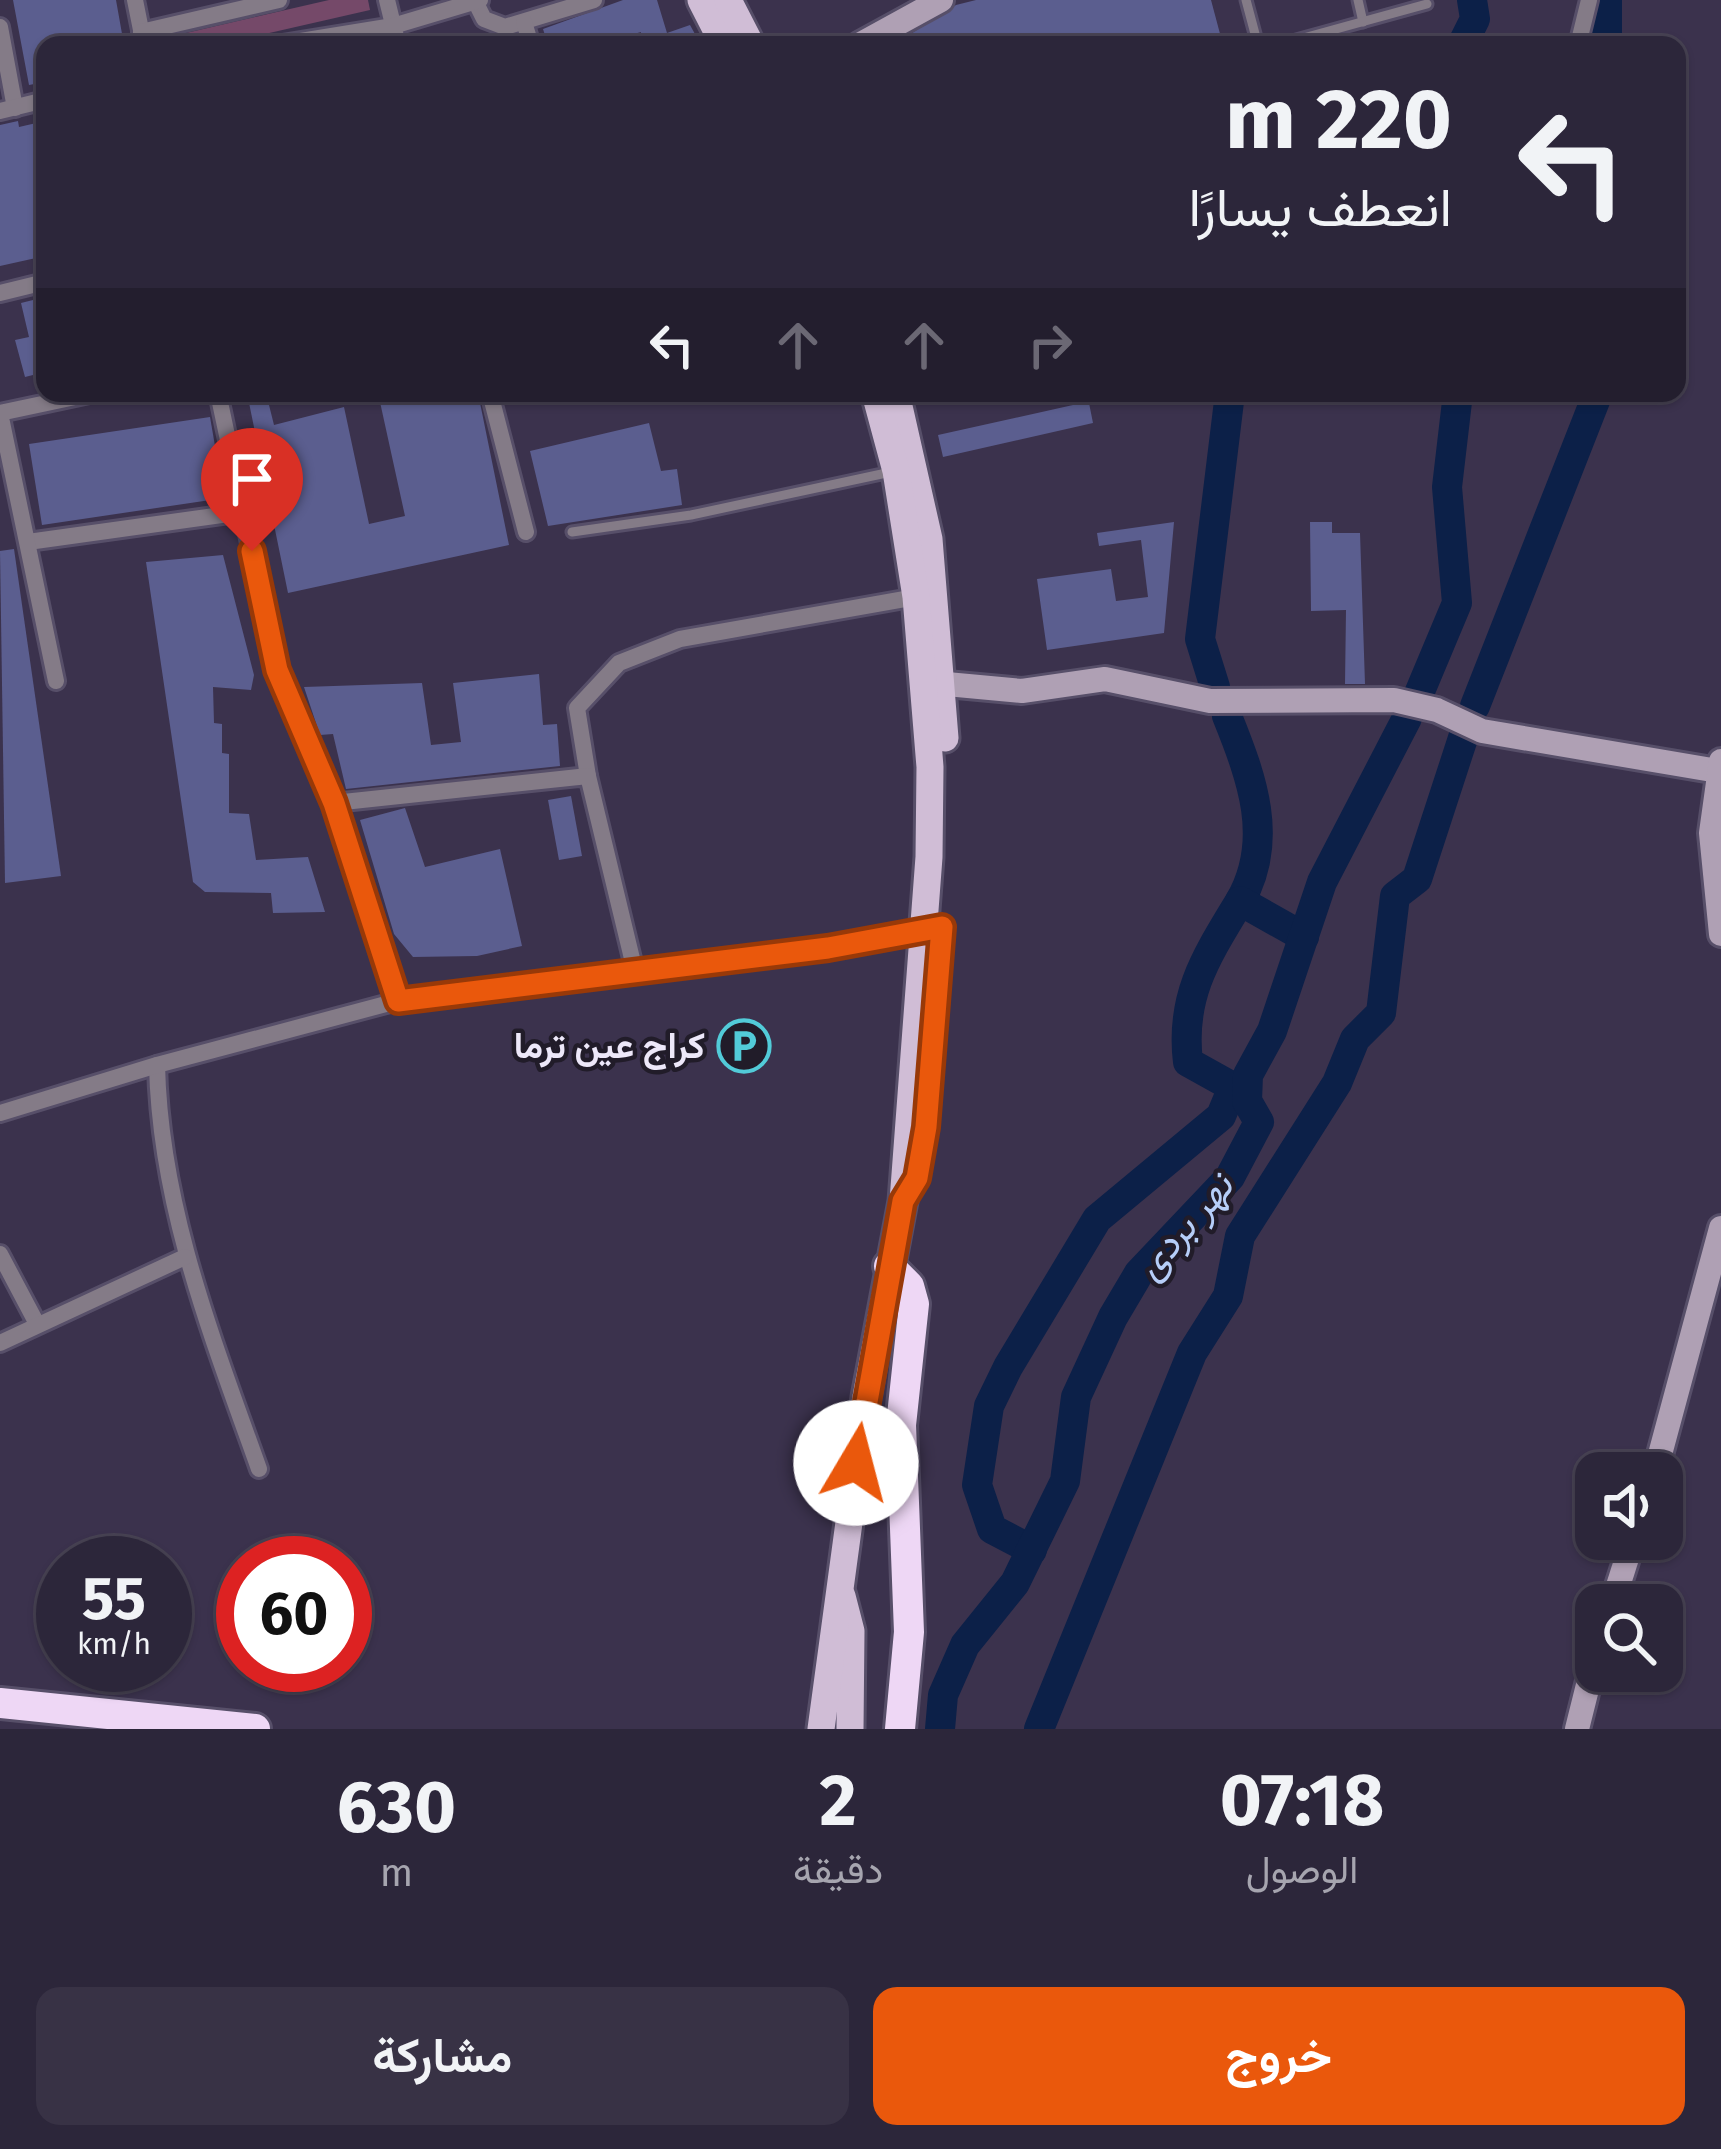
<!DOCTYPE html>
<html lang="ar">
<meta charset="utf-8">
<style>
:root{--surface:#2c263a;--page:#383245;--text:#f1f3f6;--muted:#a6a5af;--line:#484354;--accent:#ea580c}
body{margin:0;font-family:"Fira Sans",Vazirmatn,sans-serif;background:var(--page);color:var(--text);direction:rtl;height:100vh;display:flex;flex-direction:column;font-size:45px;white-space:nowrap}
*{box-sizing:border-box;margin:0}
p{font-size:39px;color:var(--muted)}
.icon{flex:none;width:66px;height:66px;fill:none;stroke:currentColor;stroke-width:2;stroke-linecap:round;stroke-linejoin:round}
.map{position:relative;height:1729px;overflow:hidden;direction:ltr}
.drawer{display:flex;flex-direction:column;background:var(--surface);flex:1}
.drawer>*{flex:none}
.guide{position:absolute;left:36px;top:36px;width:1650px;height:366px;border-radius:24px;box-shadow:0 3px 9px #0004,0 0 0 3px var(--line);direction:rtl;background:#2c263a;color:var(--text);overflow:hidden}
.tools{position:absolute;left:1575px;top:1452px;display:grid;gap:24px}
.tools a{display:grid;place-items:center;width:108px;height:108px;border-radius:24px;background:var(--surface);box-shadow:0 3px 9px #0004,0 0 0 3px var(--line);font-size:60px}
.speed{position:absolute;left:36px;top:1536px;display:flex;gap:24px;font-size:60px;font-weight:700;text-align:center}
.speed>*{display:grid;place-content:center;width:156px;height:156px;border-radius:50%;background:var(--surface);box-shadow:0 3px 9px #0004,0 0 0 3px var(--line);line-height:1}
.speed small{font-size:30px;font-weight:400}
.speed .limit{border:18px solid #d22;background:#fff;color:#111}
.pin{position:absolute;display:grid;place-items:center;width:102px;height:102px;color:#fff;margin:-123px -51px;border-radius:50% 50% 50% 0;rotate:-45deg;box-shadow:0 0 12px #0007}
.pin .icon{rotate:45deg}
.me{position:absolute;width:132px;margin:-66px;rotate:8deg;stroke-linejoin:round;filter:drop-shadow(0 0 9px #0008)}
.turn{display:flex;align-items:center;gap:42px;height:252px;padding:0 36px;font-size:54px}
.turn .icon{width:156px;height:156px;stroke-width:2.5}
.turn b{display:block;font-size:84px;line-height:102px}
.lanes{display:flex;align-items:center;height:114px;padding:0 36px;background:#0003;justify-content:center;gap:60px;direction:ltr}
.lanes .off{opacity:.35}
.eta{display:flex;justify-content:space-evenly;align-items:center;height:204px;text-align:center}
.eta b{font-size:72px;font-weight:700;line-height:84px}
.primary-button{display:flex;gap:24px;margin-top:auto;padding:24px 36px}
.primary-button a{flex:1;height:138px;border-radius:24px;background:var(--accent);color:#fff;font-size:48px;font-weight:700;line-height:138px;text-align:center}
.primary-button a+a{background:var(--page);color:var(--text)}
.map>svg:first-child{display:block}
.green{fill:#754969}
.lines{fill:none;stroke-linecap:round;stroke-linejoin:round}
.river{stroke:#0c2048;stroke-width:30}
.building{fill:#5b5e8f}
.lane-casing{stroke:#574f69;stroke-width:15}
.street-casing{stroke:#574f69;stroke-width:22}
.secondary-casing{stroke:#574f69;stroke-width:30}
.primary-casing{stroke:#574f69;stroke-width:33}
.highway-casing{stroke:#574f69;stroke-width:36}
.lane{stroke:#847b87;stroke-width:9}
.street{stroke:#847b87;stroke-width:16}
.secondary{stroke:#afa0b4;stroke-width:24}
.primary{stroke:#d0bdd6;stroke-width:27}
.highway{stroke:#eed7f5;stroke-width:30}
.route-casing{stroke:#983908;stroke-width:30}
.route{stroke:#ea580c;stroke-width:21}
.labels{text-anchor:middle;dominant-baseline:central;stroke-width:9;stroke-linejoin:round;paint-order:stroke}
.poi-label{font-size:36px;font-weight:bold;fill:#ede8f9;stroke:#211c29;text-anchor:end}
.water-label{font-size:39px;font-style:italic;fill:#b6cef8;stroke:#211c29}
</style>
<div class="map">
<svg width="1721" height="1729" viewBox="0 0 1721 1729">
<rect width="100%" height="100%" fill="#3b324d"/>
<!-- green -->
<path class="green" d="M 329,0 L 368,0 L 370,10 L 217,45 L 176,45 L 173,36 Z"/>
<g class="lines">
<!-- river -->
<g class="river">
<path d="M 1462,45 L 1475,19 L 1472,0"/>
<path d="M 1607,45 L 1607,0"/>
<path d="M 1215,687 L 1200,639 L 1230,393"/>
<path d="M 1418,696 L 1457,603 L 1447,487 L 1458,393"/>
<path d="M 1475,706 L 1598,393"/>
<path d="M 1227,716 C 1252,778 1275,840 1240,901"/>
<path d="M 1032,1550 L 992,1529 L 977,1485 L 989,1406 L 1008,1367 L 1097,1219 L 1221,1116 L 1233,1087 L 1188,1062 C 1180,996 1206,957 1240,901 L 1304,937"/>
<path d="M 940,1729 L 943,1695 L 965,1645 L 1015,1583 L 1065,1481 L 1076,1397 L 1113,1317 L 1139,1273 L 1230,1177 L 1259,1122 L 1247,1101 L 1248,1075 L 1272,1031 L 1322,882 L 1407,718"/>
<path d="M 1039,1729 L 1192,1353 L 1228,1296 L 1240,1236 L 1337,1083 L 1355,1039 L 1381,1013 L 1395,896 L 1417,879 L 1464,735"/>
</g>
</g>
<!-- building -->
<g class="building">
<path d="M 13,0 L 116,0 L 124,45 L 45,45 L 45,82 L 29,85 Z"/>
<path d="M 623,0 L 657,0 L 667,33 L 690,25 L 701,45 L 639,45 L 641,32 L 595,45 L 548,45 L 543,29 Z"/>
<path d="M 976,0 L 1211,0 L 1223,45 L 893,45 L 956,5 Z"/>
<path d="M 18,121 L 19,127 L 45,121 L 45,256 L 0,266 L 0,125 Z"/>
<path d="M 45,297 L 45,372 L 25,377 L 15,340 L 29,337 L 21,303 Z"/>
<path d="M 247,393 L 266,393 L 274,425 L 344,407 L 369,524 L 405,516 L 380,402 L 419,393 L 478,393 L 509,545 L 288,593 Z"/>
<path d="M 1071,393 L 1087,393 L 1093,423 L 943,457 L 938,435 L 1073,405 Z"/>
<path d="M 210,417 L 224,498 L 42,525 L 29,444 Z"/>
<path d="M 649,423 L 661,471 L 677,469 L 682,505 L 548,526 L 530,451 Z"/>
<path d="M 1174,522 L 1164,633 L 1047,650 L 1037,579 L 1111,569 L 1116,601 L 1148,597 L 1141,540 L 1099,546 L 1097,533 Z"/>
<path d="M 1310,522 L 1332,522 L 1332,533 L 1360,533 L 1365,684 L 1345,684 L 1346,610 L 1311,611 Z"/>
<path d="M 14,549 L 61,876 L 5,883 L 0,551 Z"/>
<path d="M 223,555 L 254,675 L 251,690 L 213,687 L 214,723 L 222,724 L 222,753 L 229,754 L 229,813 L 249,814 L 256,860 L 308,857 L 325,912 L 273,913 L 271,893 L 205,892 L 193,882 L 146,562 Z"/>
<path d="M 539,674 L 543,725 L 557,724 L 560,766 L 346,789 L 333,734 L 320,735 L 304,687 L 422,683 L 431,745 L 461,742 L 453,683 Z"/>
<path d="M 571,796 L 582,856 L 559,860 L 548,800 Z"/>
<path d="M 405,808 L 425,867 L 500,849 L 522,946 L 477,956 L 413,957 L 394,934 L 360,820 Z"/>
</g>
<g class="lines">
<!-- lane casing -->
<g class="lane-casing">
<g id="lane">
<path d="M 1246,0 L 1258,45"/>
<path d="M 1358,0 L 1363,22"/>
<path d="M 1278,45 L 1427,4"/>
<path d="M 572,532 L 691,515 L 891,472"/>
</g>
</g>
<!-- street casing -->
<g class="street-casing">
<g id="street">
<path d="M 135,0 L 144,45"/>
<path d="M 387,0 L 398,45"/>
<path d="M 475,1 L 484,19 L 505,27 L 594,0"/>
<path d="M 524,22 L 531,45"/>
<path d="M 0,27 L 15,108"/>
<path d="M 141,32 L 279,0"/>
<path d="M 276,45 L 393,26 L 480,0"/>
<path d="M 1578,45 L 1589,0"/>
<path d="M 0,111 L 45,100"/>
<path d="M 0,293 L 45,282"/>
<path d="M 218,393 L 277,670 L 334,803 L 398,1001"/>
<path d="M 490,393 L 526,532"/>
<path d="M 28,542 L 243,512"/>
<path d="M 56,681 L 0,413 L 94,393"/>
<path d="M 588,776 L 577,708 L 619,663 L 680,639 L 916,597"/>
<path d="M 334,803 L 588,776 L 635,971"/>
<path d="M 157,1065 C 160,1206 212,1337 259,1469"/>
<path d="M 0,1113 L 157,1065 L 416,996 L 828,948 L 942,927"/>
<path d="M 0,1254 L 36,1322"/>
<path d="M 0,1343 L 185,1257"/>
</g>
</g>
<!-- secondary casing -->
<g class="secondary-casing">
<g id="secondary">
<path d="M 859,45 L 941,0"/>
<path d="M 925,682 L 1022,691 L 1105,679 L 1210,701 L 1394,700 L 1437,710 L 1482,731 L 1718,771"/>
<path d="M 1721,761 L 1711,833 L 1721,934"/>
<path d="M 1655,1473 L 1721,1228"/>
<path d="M 1612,1605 L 1633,1539"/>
<path d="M 1577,1729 L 1596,1653"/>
</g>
</g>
<!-- primary casing -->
<g class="primary-casing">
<g id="primary">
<path d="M 701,0 L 724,45"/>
<path d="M 728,0 L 751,45"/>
<path d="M 896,393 L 929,539 L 945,738"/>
<path d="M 842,1596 L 851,1631 L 850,1729"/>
<path d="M 821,1729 L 866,1397 L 903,1201 L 929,857 L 930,767 L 916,597 L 896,471 L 875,393"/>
</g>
</g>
<!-- highway casing -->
<g class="highway-casing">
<g id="highway">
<path d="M 889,1266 L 909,1286 L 914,1304 L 901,1425 L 909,1632 L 900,1729"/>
<path d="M 0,1703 L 255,1729"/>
</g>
</g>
<!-- lane -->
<use href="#lane" class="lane"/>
<!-- street -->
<use href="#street" class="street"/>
<!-- secondary -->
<use href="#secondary" class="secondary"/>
<!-- primary -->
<use href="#primary" class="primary"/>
<!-- highway -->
<use href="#highway" class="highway"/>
</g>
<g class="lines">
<!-- route casing -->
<g class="route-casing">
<path id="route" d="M 252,551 L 277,670 L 334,803 L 398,1001 L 828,948 L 942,927 L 926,1127 L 917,1178 L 903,1201 L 856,1463"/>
</g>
<!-- route -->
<use href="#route" class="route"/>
</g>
<!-- icons -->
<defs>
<g id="parking-ring" transform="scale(2.7)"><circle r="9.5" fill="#211c29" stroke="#52cbd8" stroke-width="1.5"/><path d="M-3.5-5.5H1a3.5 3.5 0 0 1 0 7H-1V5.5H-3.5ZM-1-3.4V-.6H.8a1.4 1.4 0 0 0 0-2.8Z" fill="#52cbd8"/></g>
</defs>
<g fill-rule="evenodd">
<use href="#parking-ring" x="744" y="1046"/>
</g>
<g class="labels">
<!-- poi labels -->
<g class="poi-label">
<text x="705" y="1046">كراج عين ترما</text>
</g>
<!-- water labels -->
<g class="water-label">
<text transform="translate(1184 1226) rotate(-49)">نهر بردى</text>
</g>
</g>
</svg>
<div class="tools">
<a><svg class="icon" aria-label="sound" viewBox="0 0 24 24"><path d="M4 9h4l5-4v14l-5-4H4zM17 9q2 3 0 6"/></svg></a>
<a><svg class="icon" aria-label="search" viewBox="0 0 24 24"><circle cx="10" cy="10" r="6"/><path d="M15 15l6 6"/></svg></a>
</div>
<div class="speed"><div>55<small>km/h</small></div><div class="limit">60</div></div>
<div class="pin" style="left:252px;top:551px;background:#d93025"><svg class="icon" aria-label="arrive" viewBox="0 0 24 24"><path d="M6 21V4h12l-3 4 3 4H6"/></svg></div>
<svg class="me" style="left:856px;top:1463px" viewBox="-20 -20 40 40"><circle r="19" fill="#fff"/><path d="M0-13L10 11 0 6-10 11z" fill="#ea580c"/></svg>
<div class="guide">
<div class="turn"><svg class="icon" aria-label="left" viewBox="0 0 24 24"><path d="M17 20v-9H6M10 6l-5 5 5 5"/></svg><div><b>220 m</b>انعطف يسارًا</div></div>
<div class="lanes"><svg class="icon" aria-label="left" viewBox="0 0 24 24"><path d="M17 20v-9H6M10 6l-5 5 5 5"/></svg><svg class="icon off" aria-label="ahead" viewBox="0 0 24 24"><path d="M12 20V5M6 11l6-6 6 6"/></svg><svg class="icon off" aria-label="ahead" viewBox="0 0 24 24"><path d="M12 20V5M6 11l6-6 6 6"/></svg><svg class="icon off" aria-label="right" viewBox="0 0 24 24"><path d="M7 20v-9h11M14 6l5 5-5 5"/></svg></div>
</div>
</div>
<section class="drawer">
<div class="eta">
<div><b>07:18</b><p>الوصول</p></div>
<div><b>2</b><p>دقيقة</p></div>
<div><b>630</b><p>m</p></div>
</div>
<div class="primary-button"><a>خروج</a><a>مشاركة</a></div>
</section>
